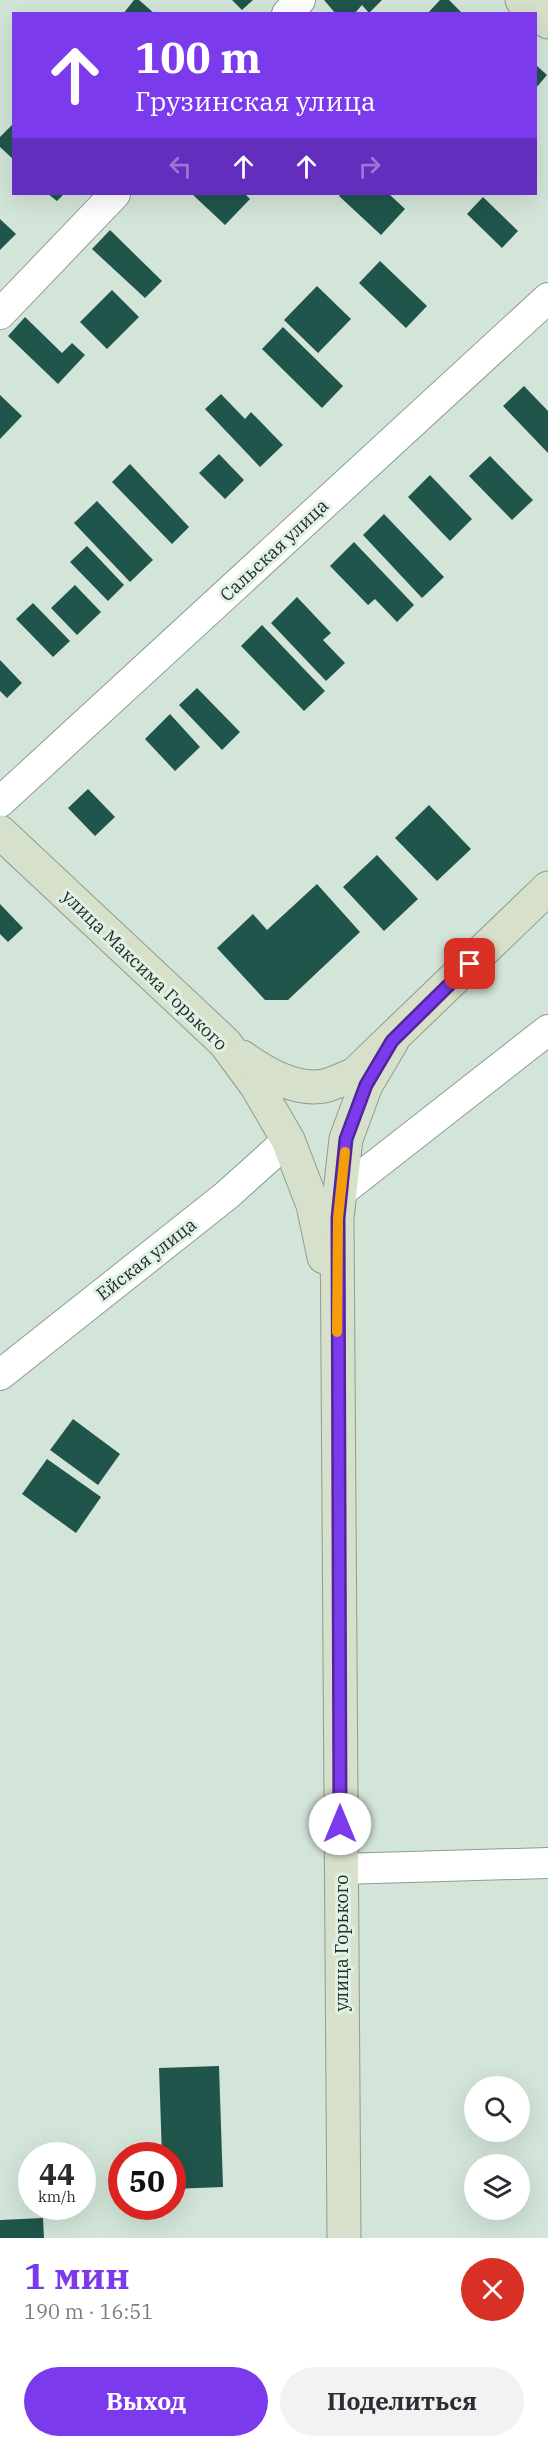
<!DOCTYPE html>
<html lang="ru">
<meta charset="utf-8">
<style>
:root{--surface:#fff;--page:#f2f2f3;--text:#2b2b33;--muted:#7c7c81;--accent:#7c3aed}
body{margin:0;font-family:"IBM Plex Serif",serif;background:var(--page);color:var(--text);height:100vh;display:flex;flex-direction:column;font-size:22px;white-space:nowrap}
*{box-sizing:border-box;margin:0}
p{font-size:20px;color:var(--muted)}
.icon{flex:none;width:33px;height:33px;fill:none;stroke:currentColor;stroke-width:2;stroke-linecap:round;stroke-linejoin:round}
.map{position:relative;height:2238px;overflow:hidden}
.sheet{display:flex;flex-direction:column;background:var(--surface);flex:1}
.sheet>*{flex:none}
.top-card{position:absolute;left:12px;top:12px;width:525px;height:183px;border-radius:0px;box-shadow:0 6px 24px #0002;background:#7c3aed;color:#fff;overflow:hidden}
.buttons{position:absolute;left:464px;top:2076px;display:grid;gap:12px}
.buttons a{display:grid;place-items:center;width:66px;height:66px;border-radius:50%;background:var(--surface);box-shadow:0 6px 24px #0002;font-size:30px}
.speed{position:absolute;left:18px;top:2142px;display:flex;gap:12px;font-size:30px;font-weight:700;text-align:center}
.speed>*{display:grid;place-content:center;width:78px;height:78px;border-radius:50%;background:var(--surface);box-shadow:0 6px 24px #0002;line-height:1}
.speed small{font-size:15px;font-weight:400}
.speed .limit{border:9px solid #d22;background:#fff;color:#111}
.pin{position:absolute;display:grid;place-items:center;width:51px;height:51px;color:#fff;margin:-26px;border-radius:12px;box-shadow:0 3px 9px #0006}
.me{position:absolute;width:66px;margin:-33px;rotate:0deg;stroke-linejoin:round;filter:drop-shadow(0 0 4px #0008)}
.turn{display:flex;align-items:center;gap:21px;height:126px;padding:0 24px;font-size:27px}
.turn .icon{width:78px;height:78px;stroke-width:2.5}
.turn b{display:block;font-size:42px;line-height:51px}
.lanes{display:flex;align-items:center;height:57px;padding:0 24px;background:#0003;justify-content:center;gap:30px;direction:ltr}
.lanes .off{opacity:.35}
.round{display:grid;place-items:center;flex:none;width:63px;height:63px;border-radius:32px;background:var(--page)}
.summary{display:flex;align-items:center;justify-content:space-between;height:102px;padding:0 24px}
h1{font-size:36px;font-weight:700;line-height:45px;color:var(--accent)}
.button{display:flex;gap:12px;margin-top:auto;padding:12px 24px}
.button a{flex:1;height:69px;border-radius:36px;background:var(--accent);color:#fff;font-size:24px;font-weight:700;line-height:69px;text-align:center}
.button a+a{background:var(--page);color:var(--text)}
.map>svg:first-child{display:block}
.building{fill:#20554c}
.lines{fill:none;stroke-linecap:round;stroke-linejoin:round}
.street-casing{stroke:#8d9d92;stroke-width:32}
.secondary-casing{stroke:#8d9d92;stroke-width:35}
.street{stroke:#fff;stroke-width:30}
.secondary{stroke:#d6e0ca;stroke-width:33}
.route-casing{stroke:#51269a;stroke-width:15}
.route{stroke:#7c3aed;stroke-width:10}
.slow{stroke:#f59e0b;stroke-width:10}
.labels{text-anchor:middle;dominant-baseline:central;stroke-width:6;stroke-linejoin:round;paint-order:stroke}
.street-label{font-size:18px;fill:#262c28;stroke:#e0f2e6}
</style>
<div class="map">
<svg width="548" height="2238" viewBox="0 0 548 2238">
<rect width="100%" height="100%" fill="#d3e5d8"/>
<!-- building -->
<g class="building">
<path d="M 134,0 L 139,0 L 155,14 L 123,14 Z"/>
<path d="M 232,0 L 253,0 L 242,10 Z"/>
<path d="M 324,0 L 382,0 L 369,13 L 362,5 L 354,14 L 336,14 Z"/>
<path d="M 440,0 L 449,0 L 463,14 L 427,14 Z"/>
<path d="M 536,65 L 547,75 L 536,88 Z"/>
<path d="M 14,123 L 14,160 L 0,147 L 0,137 Z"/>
<path d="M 48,194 L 64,194 L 57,201 Z"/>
<path d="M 192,194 L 245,194 L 250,199 L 225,225 Z"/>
<path d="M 341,194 L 389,194 L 405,209 L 381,235 L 339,196 Z"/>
<path d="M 483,197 L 518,231 L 502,248 L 467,214 Z"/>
<path d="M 0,219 L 16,234 L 0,250 Z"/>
<path d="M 110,230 L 162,281 L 145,298 L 92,249 Z"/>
<path d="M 380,261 L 427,306 L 406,328 L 359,283 Z"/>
<path d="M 317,286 L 351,319 L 318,353 L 284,320 Z"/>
<path d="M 112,290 L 139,317 L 107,349 L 80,322 Z"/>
<path d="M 25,317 L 62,353 L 72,343 L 85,355 L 58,384 L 8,336 Z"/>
<path d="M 283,327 L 343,386 L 322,408 L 262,349 Z"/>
<path d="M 524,386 L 548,411 L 548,453 L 503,406 Z"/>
<path d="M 221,394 L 245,419 L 251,412 L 283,445 L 260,467 L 205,409 Z"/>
<path d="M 0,395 L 22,416 L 0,439 Z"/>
<path d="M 219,454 L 244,480 L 225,499 L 199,473 Z"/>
<path d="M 490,456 L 533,500 L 512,520 L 469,476 Z"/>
<path d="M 130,464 L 189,527 L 172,544 L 112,482 Z"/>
<path d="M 430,475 L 472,519 L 450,541 L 408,497 Z"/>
<path d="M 97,501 L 153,560 L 130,582 L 74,523 Z"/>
<path d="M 384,514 L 444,577 L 422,598 L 363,535 Z"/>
<path d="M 354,542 L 414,605 L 397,622 L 375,599 L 368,605 L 330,566 Z"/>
<path d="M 87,546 L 124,585 L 108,601 L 70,562 Z"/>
<path d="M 75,585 L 101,612 L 77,635 L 51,608 Z"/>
<path d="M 297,597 L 331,633 L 323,640 L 345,663 L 326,681 L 271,623 Z"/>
<path d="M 33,603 L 70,641 L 53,657 L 16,619 Z"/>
<path d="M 262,625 L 325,691 L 304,711 L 241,646 Z"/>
<path d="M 0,660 L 22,683 L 7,698 L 0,691 Z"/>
<path d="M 197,688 L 240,732 L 222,750 L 179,705 Z"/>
<path d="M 170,714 L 200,747 L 175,771 L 145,739 Z"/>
<path d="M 88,789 L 115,817 L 95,836 L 68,808 Z"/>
<path d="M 429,805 L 471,849 L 437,881 L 395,838 Z"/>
<path d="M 377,855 L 418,899 L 384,931 L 343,887 Z"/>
<path d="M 317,884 L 360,932 L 288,1000 L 265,1000 L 217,948 L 253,914 L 267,930 Z"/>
<path d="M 0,904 L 23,928 L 8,942 L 0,934 Z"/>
<path d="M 73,1419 L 120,1454 L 98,1485 L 50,1450 Z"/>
<path d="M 47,1459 L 101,1497 L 76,1533 L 22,1494 Z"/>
<path d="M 219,2066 L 223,2187 L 172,2189 L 172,2156 L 162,2156 L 159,2068 Z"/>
<path d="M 43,2218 L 44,2238 L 0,2238 L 0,2220 Z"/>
</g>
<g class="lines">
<!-- street casing -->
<g class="street-casing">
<g id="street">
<path d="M 287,14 L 300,0"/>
<path d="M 0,314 L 115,194"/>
<path d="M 0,802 L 548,298"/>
<path d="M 341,1192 L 548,1030"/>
<path d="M 0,1375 L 227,1195 L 288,1140"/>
<path d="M 341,1869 L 548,1863"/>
</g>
</g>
<!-- secondary casing -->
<g class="secondary-casing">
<g id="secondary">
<path d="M 522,0 L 548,22"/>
<path d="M 0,832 L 225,1043 L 256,1085 L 288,1140 L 313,1205 L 324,1257"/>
<path d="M 242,1057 C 264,1073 296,1091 324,1086 C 334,1084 345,1078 355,1074 L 548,888"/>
<path d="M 344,2238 L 337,1218 L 346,1139 L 366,1085 L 392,1041"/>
</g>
</g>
<!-- street -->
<use href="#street" class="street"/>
<!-- secondary -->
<use href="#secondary" class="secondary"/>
</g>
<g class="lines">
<!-- route casing -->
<g class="route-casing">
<path id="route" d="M 340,1824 L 338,1218 L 346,1139 L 366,1085 L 392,1041 L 470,964"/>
</g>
<!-- route -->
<use href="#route" class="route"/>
<!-- slow -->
<path class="slow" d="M 337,1332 L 338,1218 L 345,1152"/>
</g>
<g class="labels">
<!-- street labels -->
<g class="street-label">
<text transform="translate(274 550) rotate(-43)">Сальская улица</text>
<text transform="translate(145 970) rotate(44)">улица Максима Горького</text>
<text transform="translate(146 1259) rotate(-38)">Ейская улица</text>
<text transform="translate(341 1943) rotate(-90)">улица Горького</text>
</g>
</g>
</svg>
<div class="buttons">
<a><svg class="icon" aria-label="search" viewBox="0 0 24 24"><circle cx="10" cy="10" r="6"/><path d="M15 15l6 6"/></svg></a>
<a><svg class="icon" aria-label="layers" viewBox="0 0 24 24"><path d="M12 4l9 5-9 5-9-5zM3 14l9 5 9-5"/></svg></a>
</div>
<div class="speed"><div>44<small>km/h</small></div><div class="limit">50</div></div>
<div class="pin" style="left:470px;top:964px;background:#d93025"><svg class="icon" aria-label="arrive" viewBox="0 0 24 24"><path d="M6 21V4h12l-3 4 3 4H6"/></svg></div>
<svg class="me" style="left:340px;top:1824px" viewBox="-20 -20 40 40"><circle r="19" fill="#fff"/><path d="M0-13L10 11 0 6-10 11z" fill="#7c3aed"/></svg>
<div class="top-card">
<div class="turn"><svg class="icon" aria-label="ahead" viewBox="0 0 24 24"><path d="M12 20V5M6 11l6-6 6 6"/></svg><div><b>100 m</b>Грузинская улица</div></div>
<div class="lanes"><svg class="icon off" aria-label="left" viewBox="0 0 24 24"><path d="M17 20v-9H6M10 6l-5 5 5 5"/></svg><svg class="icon" aria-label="ahead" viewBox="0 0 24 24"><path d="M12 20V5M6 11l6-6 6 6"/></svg><svg class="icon" aria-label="ahead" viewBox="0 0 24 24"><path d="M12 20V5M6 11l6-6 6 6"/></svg><svg class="icon off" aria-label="right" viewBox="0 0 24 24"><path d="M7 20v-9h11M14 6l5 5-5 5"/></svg></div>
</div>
</div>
<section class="sheet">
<div class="summary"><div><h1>1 мин</h1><p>190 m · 16:51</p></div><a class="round" style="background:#d93025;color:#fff"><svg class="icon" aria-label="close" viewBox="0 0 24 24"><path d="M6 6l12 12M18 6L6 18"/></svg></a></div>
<div class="button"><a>Выход</a><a>Поделиться</a></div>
</section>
